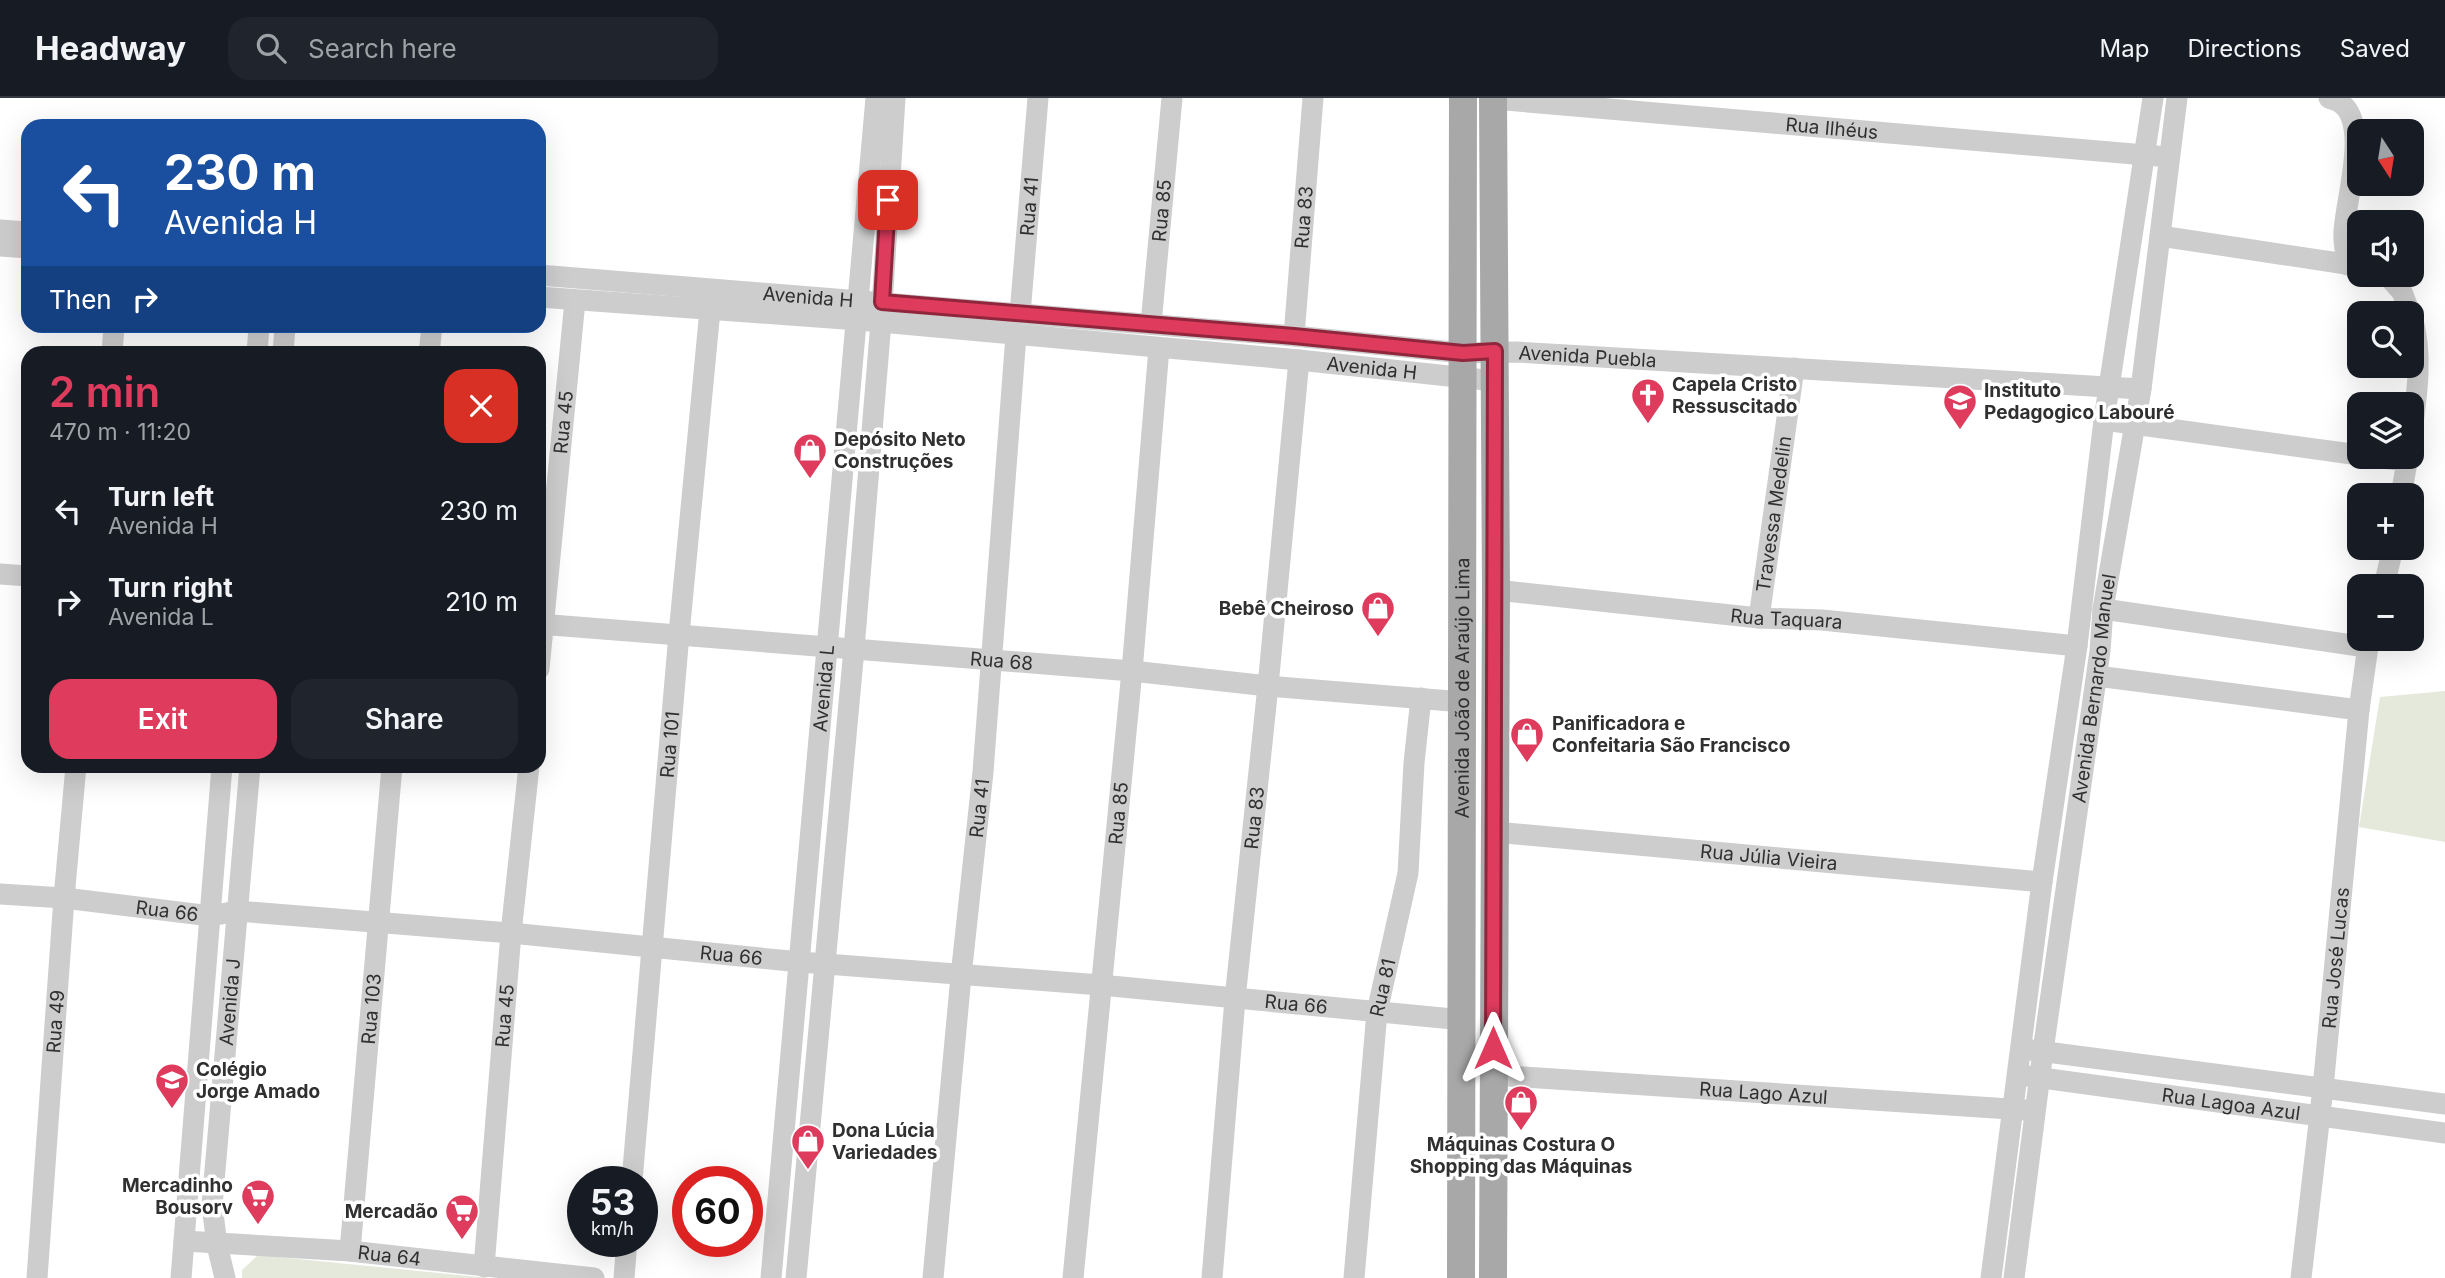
<!DOCTYPE html>
<meta charset="utf-8">
<style>
:root{--surface:#171b24;--page:#20242c;--text:#f1f3f6;--muted:#9ea1a6;--line:#363941;--accent:#de3b5d}
body{margin:0;font-family:Inter,sans-serif;background:var(--page);color:var(--text);height:100vh;display:flex;flex-direction:column;font-size:26px;white-space:nowrap}
*{box-sizing:border-box;margin:0}
p{font-size:23px;color:var(--muted)}
.icon{flex:none;width:38px;height:38px;fill:none;stroke:currentColor;stroke-width:2;stroke-linecap:round;stroke-linejoin:round}
.map{position:relative;flex:1;overflow:hidden}
.drawer{position:absolute;left:21px;top:248px;width:525px;height:427px;display:flex;flex-direction:column;background:var(--surface);border-radius:21px;box-shadow:0 7px 28px #0002}
.drawer>*{flex:none}
.banner{position:absolute;left:21px;top:21px;width:525px;height:214px;border-radius:21px;box-shadow:0 7px 28px #0002;background:#1a4fa0;color:#fff;overflow:hidden}
.needle{width:46px;rotate:168deg}
.fabs{position:absolute;left:2347px;top:21px;display:grid;gap:14px}
.fabs a{display:grid;place-items:center;width:77px;height:77px;border-radius:14px;background:var(--surface);box-shadow:0 7px 28px #0002;font-size:35px}
.speed{position:absolute;left:567px;top:1068px;display:flex;gap:14px;font-size:35px;font-weight:700;text-align:center}
.speed>*{display:grid;place-content:center;width:91px;height:91px;border-radius:50%;background:var(--surface);box-shadow:0 7px 28px #0002;line-height:1}
.speed small{font-size:18px;font-weight:400}
.speed .limit{border:10px solid #d22;background:#fff;color:#111}
.pin{position:absolute;display:grid;place-items:center;width:60px;height:60px;color:#fff;margin:-30px;border-radius:14px;box-shadow:0 4px 10px #0006}
.me{position:absolute;width:77px;margin:-38px;rotate:0deg;stroke-linejoin:round;filter:drop-shadow(0 0 5px #0008)}
.turn{display:flex;align-items:center;gap:24px;height:147px;padding:0 28px;font-size:32px}
.turn .icon{width:91px;height:91px;stroke-width:2.5}
.turn b{display:block;font-size:49px;line-height:60px}
.then{display:flex;align-items:center;height:66px;padding:0 28px;background:#0003;gap:14px;font-size:26px}
.round{display:grid;place-items:center;flex:none;width:74px;height:74px;border-radius:21px;background:var(--page)}
.headline{display:flex;align-items:center;justify-content:space-between;height:119px;padding:0 28px}
h1{font-size:42px;font-weight:600;line-height:52px;color:var(--accent)}
.primary-button{display:flex;gap:14px;margin-top:auto;padding:14px 28px}
.primary-button a{flex:1;height:80px;border-radius:21px;background:var(--accent);color:#fff;font-size:28px;font-weight:600;line-height:80px;text-align:center}
.primary-button a+a{background:var(--page);color:var(--text)}
ul{padding:0;list-style:none}
li{display:flex;align-items:center;gap:21px;height:91px;padding:0 28px}
li div{flex:1}
li b{display:block;font-size:26px}
li em{font-style:normal}
header{display:flex;align-items:center;gap:42px;box-sizing:border-box;height:98px;padding:0 35px;background:var(--surface);border-bottom:2px solid var(--line)}
header strong{font-size:33px}
nav{display:flex;gap:38px;margin-inline-start:auto;font-size:24px}
.search{width:490px;height:63px;background:var(--page);display:flex;align-items:center;gap:18px;box-sizing:border-box;padding:0 24px;border-radius:21px;color:var(--muted);font-size:26px}
.map>svg:first-child{display:block}
.green{fill:#e5e9dc}
.lines{fill:none;stroke-linecap:round;stroke-linejoin:round}
.minor{stroke:#cdcdcd;stroke-width:21}
.major{stroke:#a8a8a8;stroke-width:28}
.route-casing{stroke:#90263c;stroke-width:18}
.route{stroke:#de3b5d;stroke-width:12}
.labels{text-anchor:middle;dominant-baseline:central;stroke-width:7;stroke-linejoin:round;paint-order:stroke}
.street-label{font-size:19px;fill:#303030;stroke:#fff}
.poi-label{font-size:19px;font-weight:bold;fill:#303030;stroke:#fff;text-anchor:start}
</style>
<header>
<strong>Headway</strong>
<div class="search"><svg class="icon" aria-label="search" viewBox="0 0 24 24"><circle cx="10" cy="10" r="6"/><path d="M15 15l6 6"/></svg>Search here</div>
<nav><a>Map</a><a>Directions</a><a>Saved</a></nav>
</header>
<div class="map">
<svg width="2445" height="1180" viewBox="0 0 2445 1180">
<rect width="100%" height="100%" fill="#fff"/>
<!-- green -->
<g class="green">
<path d="M 2445,593 L 2445,744 L 2359,729 L 2380,599 Z"/>
<path d="M 258,1157 L 489,1180 L 242,1180 L 242,1172 Z"/>
</g>
<g class="lines">
<!-- minor -->
<g class="minor">
<path d="M 2329,0 C 2333,2 2339,3 2343,7 C 2369,30 2345,104 2344,134 C 2343,145 2346,156 2348,167"/>
<path id="s1" d="M 1493,1 L 2157,58"/>
<path d="M 0,132 L 28,134"/>
<path d="M 2160,138 L 2359,168"/>
<path d="M 0,148 L 28,150"/>
<path id="s2" d="M 539,177 L 1294,238 L 1463,255 L 1516,254 L 2141,291"/>
<path d="M 2387,177 L 2402,194 L 2410,215"/>
<path id="s3" d="M 539,199 L 858,222 L 1299,262 L 1495,283"/>
<path id="s4" d="M 1020,216 L 1038,0"/>
<path d="M 2412,219 C 2423,255 2417,297 2412,333"/>
<path id="s5" d="M 1151,226 L 1172,0"/>
<path id="s6" d="M 1294,238 L 1313,0"/>
<path d="M 112,256 L 114,228"/>
<path d="M 257,256 L 259,228"/>
<path d="M 283,256 L 285,228"/>
<path d="M 429,256 L 432,228"/>
<path d="M 2104,322 L 2359,357"/>
<path d="M 2374,359 L 2407,363"/>
<path d="M 2401,397 L 2408,359"/>
<path d="M 0,476 L 28,478"/>
<path d="M 2384,488 L 2393,450"/>
<path id="s7" d="M 1496,492 L 1759,520 L 1822,522 L 2077,548"/>
<path d="M 2103,511 L 2366,549"/>
<path id="s8" d="M 1759,520 L 1794,270"/>
<path id="s9" d="M 539,526 L 1132,573 L 1268,588 L 1463,604"/>
<path id="s10" d="M 539,571 L 575,203"/>
<path d="M 2097,578 L 2359,612"/>
<path id="s11" d="M 1495,734 L 2042,784"/>
<path id="s12" d="M 0,796 L 64,800 L 211,818 L 237,813 L 511,835 L 800,864 L 1101,887 L 1463,922"/>
<path d="M 2031,952 L 2445,1006"/>
<path id="s13" d="M 1493,977 L 2025,1012"/>
<path id="s14" d="M 2027,978 L 2445,1035"/>
<path id="s15" d="M 632,1083 L 679,536 L 710,212"/>
<path id="s16" d="M 184,1143 L 350,1153 L 594,1180"/>
<path id="s17" d="M 350,1153 L 392,668"/>
<path id="s18" d="M 484,1169 L 511,835 L 529,668"/>
<path id="s19" d="M 37,1180 L 64,800 L 76,668"/>
<path d="M 181,1180 L 222,668"/>
<path id="s20" d="M 225,1180 L 217,1147 L 212,1107 L 250,668"/>
<path d="M 624,1180 L 627,1143"/>
<path id="s21" d="M 771,1180 L 876,0"/>
<path d="M 796,1180 L 854,551 L 881,224 L 895,0"/>
<path id="s22" d="M 933,1180 L 961,878 L 983,674 L 1016,237"/>
<path id="s23" d="M 1073,1180 L 1132,573 L 1159,250"/>
<path id="s24" d="M 1212,1180 L 1235,901 L 1268,588 L 1299,262"/>
<path id="s25" d="M 1354,1180 L 1377,914 L 1408,775 L 1414,665 L 1421,600"/>
<path d="M 1991,1180 L 2042,784 L 2077,548 L 2104,322 L 2153,0"/>
<path id="s26" d="M 2014,1180 L 2043,953 L 2100,553 L 2103,511 L 2141,291 L 2177,0"/>
<path id="s27" d="M 2301,1180 L 2323,990 L 2359,612 L 2369,541"/>
</g>
<!-- major -->
<g class="major">
<path id="s28" d="M 1461,1180 L 1463,0"/>
<path d="M 1493,1180 L 1496,492 L 1493,0"/>
</g>
</g>
<g class="lines">
<!-- route casing -->
<g class="route-casing">
<path id="route" d="M 888,102 L 882,204 L 1294,238 L 1463,255 L 1495,253 L 1493,950"/>
</g>
<!-- route -->
<use href="#route" class="route"/>
</g>
<!-- icons -->
<defs>
<g id="church-pin" transform="scale(1.75)"><path d="M0 17L-7.5 6A9.5 9.5 0 1 1 7.5 6Z" fill="#de3b5d" stroke="#fff"/><path d="M-1.2-6h2.4v3.5h3.3v2.4h-3.3V6h-2.4V-.1h-3.3v-2.4h3.3Z" fill="#fff"/></g>
<g id="school-pin" transform="scale(1.75)"><path d="M0 17L-7.5 6A9.5 9.5 0 1 1 7.5 6Z" fill="#de3b5d" stroke="#fff"/><path d="M0-5L7-2L0 1L-7-2ZM-4 1L0 2.5L4 1V4Q0 6-4 4Z" fill="#fff"/></g>
<g id="shop-pin" transform="scale(1.75)"><path d="M0 17L-7.5 6A9.5 9.5 0 1 1 7.5 6Z" fill="#de3b5d" stroke="#fff"/><path d="M-5-2.5h2.3a2.7 3.5 0 0 1 5.4 0H5L5.5 6h-11ZM-1.5-2.5h3a1.5 2.3 0 0 0-3 0Z" fill="#fff"/></g>
<g id="supermarket-pin" transform="scale(1.75)"><path d="M0 17L-7.5 6A9.5 9.5 0 1 1 7.5 6Z" fill="#de3b5d" stroke="#fff"/><path d="M-6-5.5h2.5l.6 2H6L4.5 2H-2.5L-4.4-4H-6ZM-1.5 3.2a1.3 1.3 0 1 0 .1 0ZM3 3.2a1.3 1.3 0 1 0 .1 0Z" fill="#fff"/></g>
</defs>
<g fill-rule="evenodd">
<use href="#church-pin" x="1648" y="297"/>
<use href="#school-pin" x="1960" y="303"/>
<use href="#shop-pin" x="810" y="352"/>
<use href="#shop-pin" x="1378" y="510"/>
<use href="#shop-pin" x="1527" y="636"/>
<use href="#school-pin" x="172" y="982"/>
<use href="#shop-pin" x="1521" y="1004"/>
<use href="#shop-pin" x="808" y="1043"/>
<use href="#supermarket-pin" x="258" y="1098"/>
<use href="#supermarket-pin" x="462" y="1113"/>
</g>
<g class="labels">
<!-- street labels -->
<g class="street-label">
<text stroke="none"><textPath href="#s1" startOffset="340">Rua Ilhéus</textPath></text>
<text stroke="none"><textPath href="#s4" startOffset="108">Rua 41</textPath></text>
<text stroke="none"><textPath href="#s5" startOffset="114">Rua 85</textPath></text>
<text stroke="none"><textPath href="#s6" startOffset="119">Rua 83</textPath></text>
<text stroke="none"><textPath href="#s2" startOffset="270">Avenida H</textPath></text>
<text stroke="none"><textPath href="#s2" startOffset="1052">Avenida Puebla</textPath></text>
<text stroke="none"><textPath href="#s3" startOffset="836">Avenida H</textPath></text>
<text stroke="none"><textPath href="#s10" startOffset="248">Rua 45</textPath></text>
<text stroke="none"><textPath href="#s8" startOffset="105">Travessa Medelin</textPath></text>
<text stroke="none"><textPath href="#s7" startOffset="292">Rua Taquara</textPath></text>
<text stroke="none"><textPath href="#s9" startOffset="464">Rua 68</textPath></text>
<text stroke="none"><textPath href="#s21" startOffset="592">Avenida L</textPath></text>
<text stroke="none"><textPath href="#s28" startOffset="590">Avenida João de Araújo Lima</textPath></text>
<text stroke="none"><textPath href="#s26" startOffset="595">Avenida Bernardo Manuel</textPath></text>
<text stroke="none"><textPath href="#s15" startOffset="438">Rua 101</textPath></text>
<text stroke="none"><textPath href="#s22" startOffset="472">Rua 41</textPath></text>
<text stroke="none"><textPath href="#s23" startOffset="467">Rua 85</textPath></text>
<text stroke="none"><textPath href="#s24" startOffset="462">Rua 83</textPath></text>
<text stroke="none"><textPath href="#s11" startOffset="275">Rua Júlia Vieira</textPath></text>
<text stroke="none"><textPath href="#s12" startOffset="168">Rua 66</textPath></text>
<text stroke="none"><textPath href="#s12" startOffset="735">Rua 66</textPath></text>
<text stroke="none"><textPath href="#s27" startOffset="322">Rua José Lucas</textPath></text>
<text stroke="none"><textPath href="#s25" startOffset="292">Rua 81</textPath></text>
<text stroke="none"><textPath href="#s20" startOffset="278">Avenida J</textPath></text>
<text stroke="none"><textPath href="#s12" startOffset="1302">Rua 66</textPath></text>
<text stroke="none"><textPath href="#s17" startOffset="243">Rua 103</textPath></text>
<text stroke="none"><textPath href="#s18" startOffset="252">Rua 45</textPath></text>
<text stroke="none"><textPath href="#s19" startOffset="257">Rua 49</textPath></text>
<text stroke="none"><textPath href="#s13" startOffset="271">Rua Lago Azul</textPath></text>
<text stroke="none"><textPath href="#s14" startOffset="206">Rua Lagoa Azul</textPath></text>
<text stroke="none"><textPath href="#s16" startOffset="206">Rua 64</textPath></text>
</g>
<!-- poi labels -->
<g class="poi-label">
<text x="1672" y="286">Capela Cristo<tspan x="1672" dy="22">Ressuscitado</tspan></text>
<text x="1984" y="292">Instituto<tspan x="1984" dy="22">Pedagogico Labouré</tspan></text>
<text x="834" y="341">Depósito Neto<tspan x="834" dy="22">Construções</tspan></text>
<text x="1354" y="510" text-anchor="end">Bebê Cheiroso</text>
<text x="1552" y="625">Panificadora e<tspan x="1552" dy="22">Confeitaria São Francisco</tspan></text>
<text x="196" y="971">Colégio<tspan x="196" dy="22">Jorge Amado</tspan></text>
<text x="832" y="1032">Dona Lúcia<tspan x="832" dy="22">Variedades</tspan></text>
<text x="1521" y="1046" text-anchor="middle">Máquinas Costura O<tspan x="1521" dy="22">Shopping das Máquinas</tspan></text>
<text x="233" y="1087" text-anchor="end">Mercadinho<tspan x="233" dy="22">Bousorv</tspan></text>
<text x="438" y="1113" text-anchor="end">Mercadão</text>
</g>
</g>
</svg>
<div class="fabs">
<a><svg class="needle" viewBox="-14 -14 28 28"><path d="M0-13l5 13h-10z" fill="#e53935"/><path d="M0 13l5-13h-10z" fill="#9ea1a6"/></svg></a>
<a><svg class="icon" aria-label="sound" viewBox="0 0 24 24"><path d="M4 9h4l5-4v14l-5-4H4zM17 9q2 3 0 6"/></svg></a>
<a><svg class="icon" aria-label="search" viewBox="0 0 24 24"><circle cx="10" cy="10" r="6"/><path d="M15 15l6 6"/></svg></a>
<a><svg class="icon" aria-label="layers" viewBox="0 0 24 24"><path d="M12 4l9 5-9 5-9-5zM3 14l9 5 9-5"/></svg></a>
<a>+</a>
<a>−</a>
</div>
<div class="speed"><div>53<small>km/h</small></div><div class="limit">60</div></div>
<div class="pin" style="left:888px;top:102px;background:#d93025"><svg class="icon" aria-label="arrive" viewBox="0 0 24 24"><path d="M6 21V4h12l-3 4 3 4H6"/></svg></div>
<svg class="me" style="left:1493px;top:950px" viewBox="-20 -20 40 40"><path d="M0-17L14 15 0 8-14 15z" fill="#de3b5d" stroke="#fff" stroke-width="4"/></svg>
<div class="banner">
<div class="turn"><svg class="icon" aria-label="left" viewBox="0 0 24 24"><path d="M17 20v-9H6M10 6l-5 5 5 5"/></svg><div><b>230 m</b>Avenida H</div></div>
<div class="then">Then<svg class="icon" aria-label="right" viewBox="0 0 24 24"><path d="M7 20v-9h11M14 6l5 5-5 5"/></svg></div>
</div>
<section class="drawer">
<div class="headline"><div><h1>2 min</h1><p>470 m · 11:20</p></div><a class="round" style="background:#d93025;color:#fff"><svg class="icon" aria-label="close" viewBox="0 0 24 24"><path d="M6 6l12 12M18 6L6 18"/></svg></a></div>
<ul>
<li><svg class="icon" aria-label="left" viewBox="0 0 24 24"><path d="M17 20v-9H6M10 6l-5 5 5 5"/></svg><div><b>Turn left</b><p>Avenida H</p></div><em>230 m</em></li>
<li><svg class="icon" aria-label="right" viewBox="0 0 24 24"><path d="M7 20v-9h11M14 6l5 5-5 5"/></svg><div><b>Turn right</b><p>Avenida L</p></div><em>210 m</em></li>
</ul>
<div class="primary-button"><a>Exit</a><a>Share</a></div>
</section>
</div>
